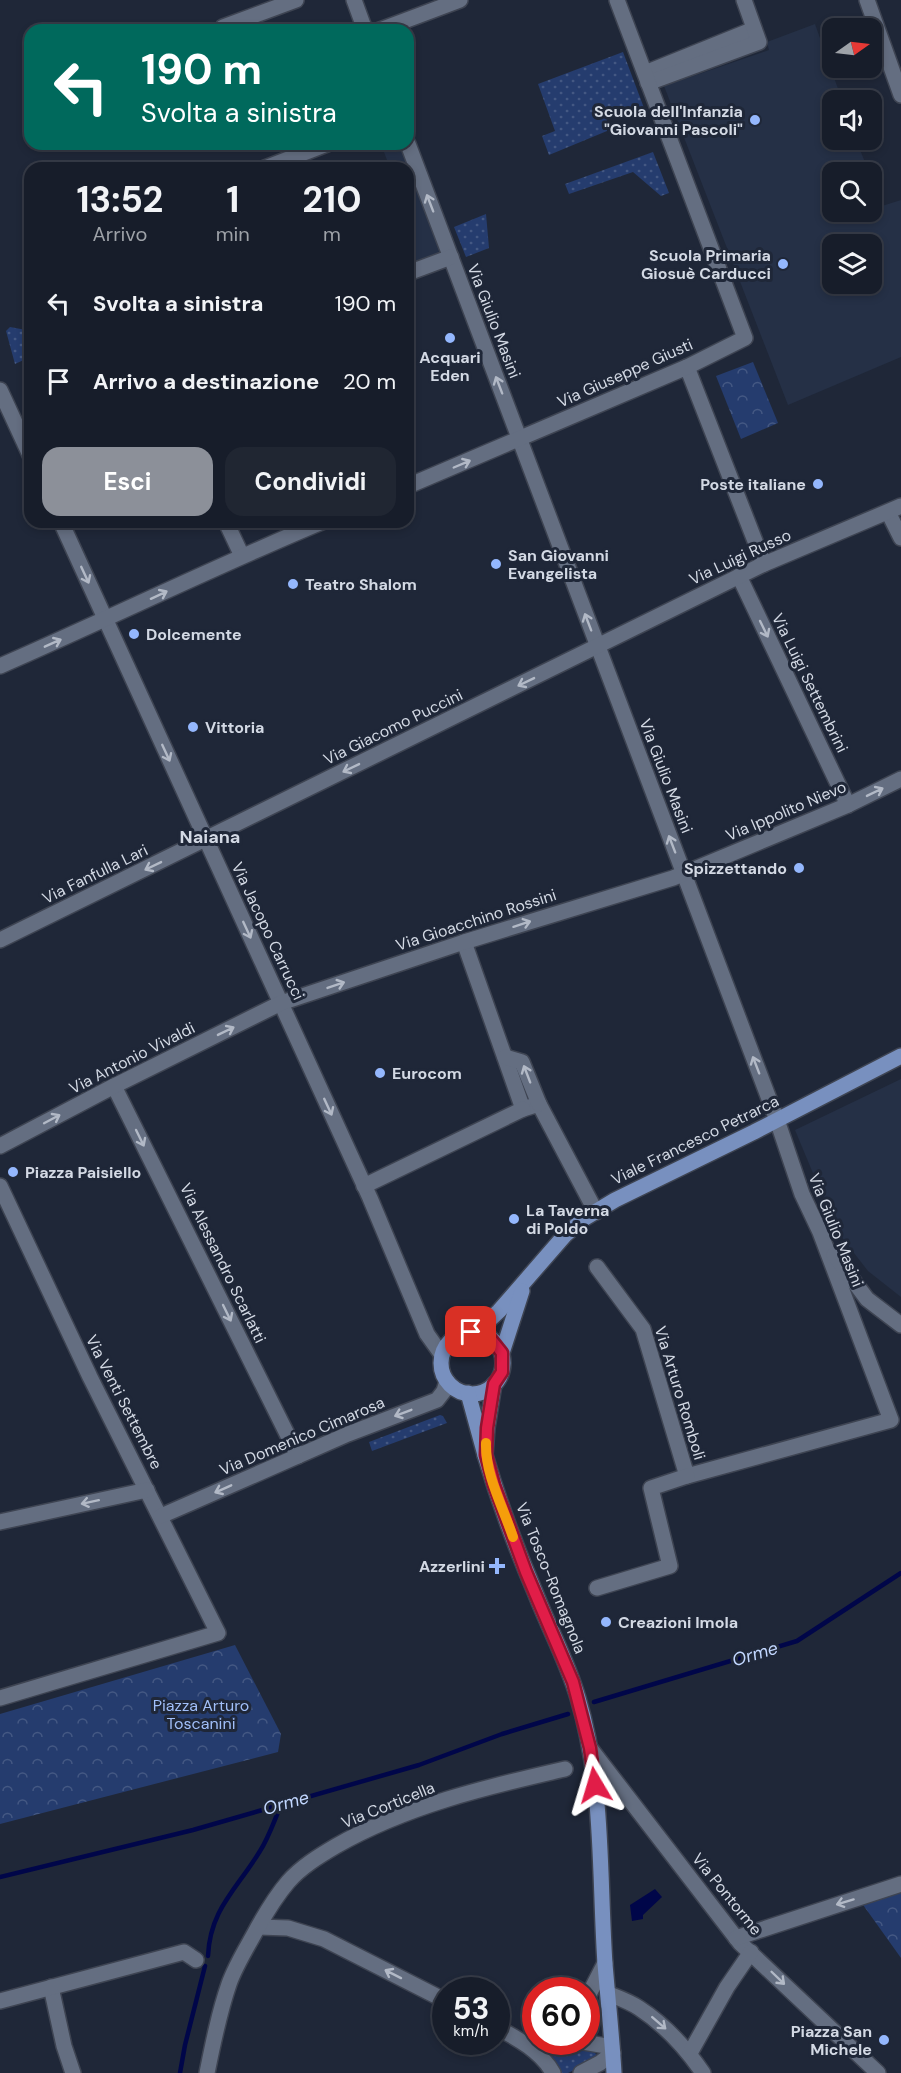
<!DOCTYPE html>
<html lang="it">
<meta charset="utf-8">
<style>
:root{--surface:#171d2a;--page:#202632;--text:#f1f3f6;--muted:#9ea2a8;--line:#363b47;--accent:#8c9099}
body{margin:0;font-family:"DM Sans",sans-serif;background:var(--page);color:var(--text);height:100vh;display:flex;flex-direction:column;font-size:22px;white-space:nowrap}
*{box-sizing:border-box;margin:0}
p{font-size:20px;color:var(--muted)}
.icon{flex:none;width:33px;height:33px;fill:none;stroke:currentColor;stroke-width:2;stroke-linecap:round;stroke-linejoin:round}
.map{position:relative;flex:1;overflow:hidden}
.details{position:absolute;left:24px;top:162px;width:390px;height:366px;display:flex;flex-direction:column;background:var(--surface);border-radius:18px;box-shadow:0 3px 9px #0003,0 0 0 2px var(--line)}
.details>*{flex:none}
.banner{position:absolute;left:24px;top:24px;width:390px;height:126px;border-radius:18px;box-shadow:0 3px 9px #0003,0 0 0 2px var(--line);background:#00695c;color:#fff;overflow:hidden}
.needle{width:39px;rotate:76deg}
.fabs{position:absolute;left:822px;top:18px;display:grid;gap:12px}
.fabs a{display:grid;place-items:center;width:60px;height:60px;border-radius:12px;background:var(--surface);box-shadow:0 3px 9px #0003,0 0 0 2px var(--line);font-size:30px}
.speed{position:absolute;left:432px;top:1977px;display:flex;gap:12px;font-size:30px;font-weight:700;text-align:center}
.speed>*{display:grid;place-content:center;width:78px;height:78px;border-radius:50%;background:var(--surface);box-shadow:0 3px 9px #0003,0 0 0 2px var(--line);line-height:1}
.speed small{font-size:15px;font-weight:400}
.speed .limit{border:9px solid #d22;background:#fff;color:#111}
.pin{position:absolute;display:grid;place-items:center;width:51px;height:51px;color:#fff;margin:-26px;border-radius:12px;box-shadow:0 3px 9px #0006}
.me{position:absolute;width:66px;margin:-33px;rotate:353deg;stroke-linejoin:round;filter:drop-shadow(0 0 4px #0008)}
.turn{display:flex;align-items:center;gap:21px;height:126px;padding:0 18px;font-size:27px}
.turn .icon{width:78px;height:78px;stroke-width:2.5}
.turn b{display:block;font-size:42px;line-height:51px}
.eta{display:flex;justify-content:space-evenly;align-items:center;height:102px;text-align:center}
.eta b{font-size:36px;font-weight:700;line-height:42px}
.cta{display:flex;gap:12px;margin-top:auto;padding:12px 18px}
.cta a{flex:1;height:69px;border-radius:18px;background:var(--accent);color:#fff;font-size:24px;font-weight:700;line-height:69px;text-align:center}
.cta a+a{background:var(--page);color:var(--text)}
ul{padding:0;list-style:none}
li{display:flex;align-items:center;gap:18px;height:78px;padding:0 18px}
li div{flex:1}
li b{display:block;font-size:22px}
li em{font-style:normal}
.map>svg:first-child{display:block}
.built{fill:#253046;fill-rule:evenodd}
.grass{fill:url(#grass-dots)}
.park{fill:url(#park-crowns)}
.water{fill:#000649}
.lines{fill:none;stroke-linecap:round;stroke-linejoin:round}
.stream{stroke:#000649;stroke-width:4.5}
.minor-casing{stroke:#3e4452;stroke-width:18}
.primary-casing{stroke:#3e4452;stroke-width:18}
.minor{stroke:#646e81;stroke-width:15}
.primary{stroke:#7890bf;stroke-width:15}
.oneway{stroke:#b2b9c6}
.route-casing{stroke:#92132f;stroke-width:15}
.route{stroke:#e11d48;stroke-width:10}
.slow{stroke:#f59e0b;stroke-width:10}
.poi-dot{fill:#94b7fd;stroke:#1f2738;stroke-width:2}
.labels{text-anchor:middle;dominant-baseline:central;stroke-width:6;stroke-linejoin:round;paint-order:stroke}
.poi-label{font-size:16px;font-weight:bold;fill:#d3d9e4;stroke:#1f2738;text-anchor:start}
.street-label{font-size:16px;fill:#d3d9e4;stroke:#1f2738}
.park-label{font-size:16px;fill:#a1bff9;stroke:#1f2738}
.neighbourhood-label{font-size:18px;font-weight:bold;fill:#d3d9e4;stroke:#1f2738}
.water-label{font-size:18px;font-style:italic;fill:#c2d7ff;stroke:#1f2738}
</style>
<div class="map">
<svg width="901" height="2073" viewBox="0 0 901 2073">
<defs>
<pattern id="grass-dots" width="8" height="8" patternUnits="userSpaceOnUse" patternTransform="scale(1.5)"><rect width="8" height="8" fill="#253c6e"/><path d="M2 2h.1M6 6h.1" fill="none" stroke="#445883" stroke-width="1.8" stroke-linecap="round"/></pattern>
<pattern id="park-crowns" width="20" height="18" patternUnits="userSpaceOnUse" patternTransform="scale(1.5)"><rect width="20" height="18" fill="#253c6e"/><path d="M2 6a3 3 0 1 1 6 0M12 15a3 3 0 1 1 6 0" fill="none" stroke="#445883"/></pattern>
</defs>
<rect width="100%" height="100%" fill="#1f2738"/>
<!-- built -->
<g class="built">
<path d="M 815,24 L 842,100 L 832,100 L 832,140 L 856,140 L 869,172 L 832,172 L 832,212 L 872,212 L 872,179 L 882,206 L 901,200 L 901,357 L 788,405 L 664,86 L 769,50 L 767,42 ZM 872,244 L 872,284 L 832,284 L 832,244 Z"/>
<path d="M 381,144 L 408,144 L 451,257 L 408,273 L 408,168 L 390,168 Z"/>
<path d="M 901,1079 L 901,1297 L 868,1271 L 837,1231 L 795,1130 Z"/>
</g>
<!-- grass -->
<g class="grass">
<path d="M 623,52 L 647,116 L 638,119 C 635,109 625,105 615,107 L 607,117 L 607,131 L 549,155 L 542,136 L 555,131 L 538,84 Z"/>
<path d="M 653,152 L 669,193 L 661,196 L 633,172 L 569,194 L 565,184 Z"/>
<path d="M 486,214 L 489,248 L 466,257 L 454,227 Z"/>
<path d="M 10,327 L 26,330 L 28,343 L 30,342 L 30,357 L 15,364 L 6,331 Z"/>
<path d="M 440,1415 L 443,1416 L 447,1423 L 372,1451 L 369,1442 Z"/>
<path d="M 537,2048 L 590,2049 L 596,2054 L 595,2060 L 568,2073 L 561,2073 L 555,2062 Z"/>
</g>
<!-- park -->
<g class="park">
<path d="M 753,362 L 778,423 L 741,439 L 716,376 Z"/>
<path d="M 235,1645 L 281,1734 L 278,1752 L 0,1824 L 0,1714 Z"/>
<path d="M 901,1891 L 901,1958 L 861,1902 Z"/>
</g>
<!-- water -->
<path class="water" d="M 655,1889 L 662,1897 L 643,1915 L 643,1919 L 632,1921 L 630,1905 Z"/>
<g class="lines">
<!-- stream -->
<g class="stream">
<path d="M 594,1702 L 797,1641 L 901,1573"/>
<path d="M 0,1877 L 193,1830 L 419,1765 L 502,1734 L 568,1714"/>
<path d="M 208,1956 C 210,1909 237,1889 260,1851 C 269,1837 274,1821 281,1805"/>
<path d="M 180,2073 L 185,2045 L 205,1966"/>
</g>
<!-- minor casing -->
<g class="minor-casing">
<g id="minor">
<path d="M 354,0 L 365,30"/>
<path d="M 867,0 L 901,95"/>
<path d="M 223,27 L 296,0"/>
<path d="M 380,30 L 460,0"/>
<path d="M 645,73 L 754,29"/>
<path d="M 648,83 L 759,42 L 744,0"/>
<path d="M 408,144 L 777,1120 L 802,1194 L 820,1232 L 891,1420 L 687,1476 L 643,1329 L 597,1267"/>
<path d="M 265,168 L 327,144"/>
<path d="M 408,273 L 451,257"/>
<path d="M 687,367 L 764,564"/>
<path d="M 0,390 L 30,455"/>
<path d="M 408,486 L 687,367 L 745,338 L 617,0"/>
<path d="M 888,512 L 901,538"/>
<path d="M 61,522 L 370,1198 L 427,1334 L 442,1355"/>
<path d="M 226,522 L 242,556"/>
<path d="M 739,576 L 848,805"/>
<path d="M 0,666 C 108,619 214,567 322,522"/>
<path d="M 0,940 L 764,564 L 901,506"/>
<path d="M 464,942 L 523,1109 L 539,1104 L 596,1212"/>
<path d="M 505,1057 L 522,1062 L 539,1104"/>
<path d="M 114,1086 L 298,1456"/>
<path d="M 0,1146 L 114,1086 L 281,1003 L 464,942 L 673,878 L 848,805 L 901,779"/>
<path d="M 0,1186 L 90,1377 L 218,1633 L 0,1698"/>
<path d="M 364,1186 L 523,1109"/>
<path d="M 834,1255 L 867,1299 L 901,1325"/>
<path d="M 161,1516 L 348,1434 L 437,1400 L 444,1391 L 447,1381"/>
<path d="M 0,1522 L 147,1490"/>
<path d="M 597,1588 L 670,1566 L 651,1488 L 687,1476"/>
<path d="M 590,1748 L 740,1943 L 878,2073"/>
<path d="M 259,1927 L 288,1928 L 324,1939 L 446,2001"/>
<path d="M 736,1938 L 901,1884"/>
<path d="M 51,1987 L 64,2046 L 73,2073"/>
<path d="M 609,1994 C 619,1998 630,2002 639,2008 C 665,2025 686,2048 703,2073"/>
<path d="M 586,2000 L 605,1963"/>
<path d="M 0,2001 L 184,1952 L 196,1960"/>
<path d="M 496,2027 C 517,2038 542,2052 553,2073"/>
<path d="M 558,2042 L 583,2042 L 612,2047"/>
<path d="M 690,2053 L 727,1987 L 751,1952"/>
<path d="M 207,2073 C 213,2043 219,2013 229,1984 C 236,1964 248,1946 258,1927 C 267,1911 276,1896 288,1882 C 301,1867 319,1856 336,1846 C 406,1806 486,1787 565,1769"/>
<path d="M 581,2073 L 600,2063 L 613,2053"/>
</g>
</g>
<!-- primary casing -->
<g class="primary-casing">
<g id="primary">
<path d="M 471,1332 L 484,1325 L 499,1311 L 565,1235 L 585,1218 L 615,1200 L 754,1132 L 901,1056"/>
<circle cx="472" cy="1363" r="31"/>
<path d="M 502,1353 L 522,1291"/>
<path d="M 468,1393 L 485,1455 L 487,1428 L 494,1384"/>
<path d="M 485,1455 C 499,1502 516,1548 535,1592 C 549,1628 567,1661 578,1698 C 604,1785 599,1875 605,1964 C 608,2000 612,2037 614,2073"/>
</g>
</g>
<!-- minor -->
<use href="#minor" class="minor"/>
<!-- primary -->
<use href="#primary" class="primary"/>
</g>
<!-- one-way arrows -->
<defs><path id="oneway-shaft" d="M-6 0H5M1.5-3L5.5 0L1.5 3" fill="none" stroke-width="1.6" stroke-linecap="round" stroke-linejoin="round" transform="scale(1.5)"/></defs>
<g class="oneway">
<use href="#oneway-shaft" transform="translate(430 203) rotate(-111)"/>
<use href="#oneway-shaft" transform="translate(499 385) rotate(-111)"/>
<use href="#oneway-shaft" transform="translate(462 464) rotate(-23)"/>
<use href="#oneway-shaft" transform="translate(85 575) rotate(65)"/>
<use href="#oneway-shaft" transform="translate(159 595) rotate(-25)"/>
<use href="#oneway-shaft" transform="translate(588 622) rotate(-111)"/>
<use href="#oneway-shaft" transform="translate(764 629) rotate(64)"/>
<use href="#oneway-shaft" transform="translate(53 643) rotate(-24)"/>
<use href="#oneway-shaft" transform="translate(526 682) rotate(154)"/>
<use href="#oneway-shaft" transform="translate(166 753) rotate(65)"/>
<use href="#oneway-shaft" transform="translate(351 768) rotate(154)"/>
<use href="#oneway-shaft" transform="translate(875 792) rotate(-26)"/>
<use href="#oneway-shaft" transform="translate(672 844) rotate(-111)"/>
<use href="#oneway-shaft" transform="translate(153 866) rotate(154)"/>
<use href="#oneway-shaft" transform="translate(522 924) rotate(-18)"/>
<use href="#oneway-shaft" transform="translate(247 930) rotate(65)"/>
<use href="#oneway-shaft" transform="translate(336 985) rotate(-19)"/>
<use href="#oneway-shaft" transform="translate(226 1031) rotate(-26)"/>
<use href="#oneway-shaft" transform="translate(756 1065) rotate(-111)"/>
<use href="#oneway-shaft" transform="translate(527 1074) rotate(-111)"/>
<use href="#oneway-shaft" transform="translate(328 1107) rotate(65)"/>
<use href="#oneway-shaft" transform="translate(52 1119) rotate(-28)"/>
<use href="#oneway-shaft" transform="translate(140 1138) rotate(64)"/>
<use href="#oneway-shaft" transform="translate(227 1313) rotate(64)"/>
<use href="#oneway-shaft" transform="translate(403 1413) rotate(159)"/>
<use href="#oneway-shaft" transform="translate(223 1489) rotate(156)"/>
<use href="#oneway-shaft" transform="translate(90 1502) rotate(168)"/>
<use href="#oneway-shaft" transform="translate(845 1902) rotate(163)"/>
<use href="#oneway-shaft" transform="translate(393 1974) rotate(-153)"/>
<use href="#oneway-shaft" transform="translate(778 1978) rotate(44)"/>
<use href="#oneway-shaft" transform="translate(659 2023) rotate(41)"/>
</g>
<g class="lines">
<!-- route casing -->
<g class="route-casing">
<path id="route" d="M 471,1332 L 490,1338 L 502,1353 L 502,1372 L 494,1384 L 487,1428 L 486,1455 L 494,1485 L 526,1572 L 573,1682 L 590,1748 L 595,1785"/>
</g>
<!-- route -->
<use href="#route" class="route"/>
<!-- slow -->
<path class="slow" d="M 486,1443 C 485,1474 503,1507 513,1537"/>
</g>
<!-- markers -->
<g class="poi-dot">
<circle cx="755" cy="120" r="6"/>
<circle cx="783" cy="264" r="6"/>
<circle cx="450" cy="338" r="6"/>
<circle cx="818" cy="484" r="6"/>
<circle cx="496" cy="564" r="6"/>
<circle cx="293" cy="584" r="6"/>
<circle cx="134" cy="634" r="6"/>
<circle cx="193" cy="727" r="6"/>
<circle cx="799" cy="868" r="6"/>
<circle cx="380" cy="1073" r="6"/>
<circle cx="13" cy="1172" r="6"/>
<circle cx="514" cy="1219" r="6"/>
<path d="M494 1557h6v6h6v6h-6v6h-6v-6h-6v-6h6z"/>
<circle cx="606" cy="1622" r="6"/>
<circle cx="884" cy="2040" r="6"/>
</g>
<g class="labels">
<!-- poi labels -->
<g class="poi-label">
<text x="743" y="111" text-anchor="end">Scuola dell'Infanzia<tspan x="743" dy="18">"Giovanni Pascoli"</tspan></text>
<text x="771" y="255" text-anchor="end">Scuola Primaria<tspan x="771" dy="18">Giosuè Carducci</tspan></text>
<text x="450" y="357" text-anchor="middle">Acquari<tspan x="450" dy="18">Eden</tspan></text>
<text x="806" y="484" text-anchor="end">Poste italiane</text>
<text x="508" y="555">San Giovanni<tspan x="508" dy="18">Evangelista</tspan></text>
<text x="305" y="584">Teatro Shalom</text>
<text x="146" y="634">Dolcemente</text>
<text x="205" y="727">Vittoria</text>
<text x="787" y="868" text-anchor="end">Spizzettando</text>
<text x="392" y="1073">Eurocom</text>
<text x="25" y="1172">Piazza Paisiello</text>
<text x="526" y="1210">La Taverna<tspan x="526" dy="18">di Poldo</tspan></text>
<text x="485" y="1566" text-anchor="end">Azzerlini</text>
<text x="618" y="1622">Creazioni Imola</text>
<text x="872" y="2031" text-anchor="end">Piazza San<tspan x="872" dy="18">Michele</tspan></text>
</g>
<!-- street labels -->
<g class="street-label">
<text transform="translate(494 321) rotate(69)">Via Giulio Masini</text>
<text transform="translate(625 373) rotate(-24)">Via Giuseppe Giusti</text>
<text transform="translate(740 557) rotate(-25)">Via Luigi Russo</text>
<text transform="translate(810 683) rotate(64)">Via Luigi Settembrini</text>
<text transform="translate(393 727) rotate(-26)">Via Giacomo Puccini</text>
<text transform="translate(666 776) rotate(69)">Via Giulio Masini</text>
<text transform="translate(786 811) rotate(-23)">Via Ippolito Nievo</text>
<text transform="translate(95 874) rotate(-26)">Via Fanfulla Lari</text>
<text transform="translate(476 920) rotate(-18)">Via Gioacchino Rossini</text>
<text transform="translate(268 931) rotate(65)">Via Jacopo Carrucci</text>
<text transform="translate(132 1058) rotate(-27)">Via Antonio Vivaldi</text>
<text transform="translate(695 1140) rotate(-26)">Viale Francesco Petrarca</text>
<text transform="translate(836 1230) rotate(68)">Via Giulio Masini</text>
<text transform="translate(223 1263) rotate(64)">Via Alessandro Scarlatti</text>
<text transform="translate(680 1393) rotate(73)">Via Arturo Romboli</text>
<text transform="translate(124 1402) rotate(63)">Via Venti Settembre</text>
<text transform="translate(302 1436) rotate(-23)">Via Domenico Cimarosa</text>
<text transform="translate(551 1578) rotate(68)">Via Tosco-Romagnola</text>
<text transform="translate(388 1805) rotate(-22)">Via Corticella</text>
<text transform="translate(727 1894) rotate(51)">Via Pontorme</text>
</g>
<!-- park labels -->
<g class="park-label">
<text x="201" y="1705">Piazza Arturo<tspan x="201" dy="18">Toscanini</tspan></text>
</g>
<!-- neighbourhood labels -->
<g class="neighbourhood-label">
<text x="210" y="837">Naiana</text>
</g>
<!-- water labels -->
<g class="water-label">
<text transform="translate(755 1654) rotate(-17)">Orme</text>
<text transform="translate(286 1803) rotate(-16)">Orme</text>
</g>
</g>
</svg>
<div class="fabs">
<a><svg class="needle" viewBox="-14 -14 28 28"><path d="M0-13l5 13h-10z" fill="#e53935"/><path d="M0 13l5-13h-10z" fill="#9ea2a8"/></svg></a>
<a><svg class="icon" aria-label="sound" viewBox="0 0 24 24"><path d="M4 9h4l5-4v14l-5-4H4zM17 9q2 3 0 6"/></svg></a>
<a><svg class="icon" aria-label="search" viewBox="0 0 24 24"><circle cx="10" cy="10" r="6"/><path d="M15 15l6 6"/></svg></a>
<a><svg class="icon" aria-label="layers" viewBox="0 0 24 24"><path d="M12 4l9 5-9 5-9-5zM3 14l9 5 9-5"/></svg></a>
</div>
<div class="speed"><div>53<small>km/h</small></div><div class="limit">60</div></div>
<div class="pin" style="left:471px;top:1332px;background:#d93025"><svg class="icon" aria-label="arrive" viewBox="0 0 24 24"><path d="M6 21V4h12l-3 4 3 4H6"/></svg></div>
<svg class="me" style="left:595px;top:1785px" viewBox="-20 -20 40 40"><path d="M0-17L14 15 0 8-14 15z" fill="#e11d48" stroke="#fff" stroke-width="4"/></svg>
<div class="banner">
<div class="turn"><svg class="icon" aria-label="left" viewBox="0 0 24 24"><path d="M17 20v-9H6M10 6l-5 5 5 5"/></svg><div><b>190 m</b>Svolta a sinistra</div></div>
</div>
<section class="details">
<div class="eta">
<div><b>13:52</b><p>Arrivo</p></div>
<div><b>1</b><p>min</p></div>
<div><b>210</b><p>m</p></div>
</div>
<ul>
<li><svg class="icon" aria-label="left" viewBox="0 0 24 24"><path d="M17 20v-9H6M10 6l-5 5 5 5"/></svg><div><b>Svolta a sinistra</b></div><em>190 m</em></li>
<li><svg class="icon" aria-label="arrive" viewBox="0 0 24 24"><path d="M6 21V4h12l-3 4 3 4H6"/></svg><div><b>Arrivo a destinazione</b></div><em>20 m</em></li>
</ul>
<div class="cta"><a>Esci</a><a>Condividi</a></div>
</section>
</div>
